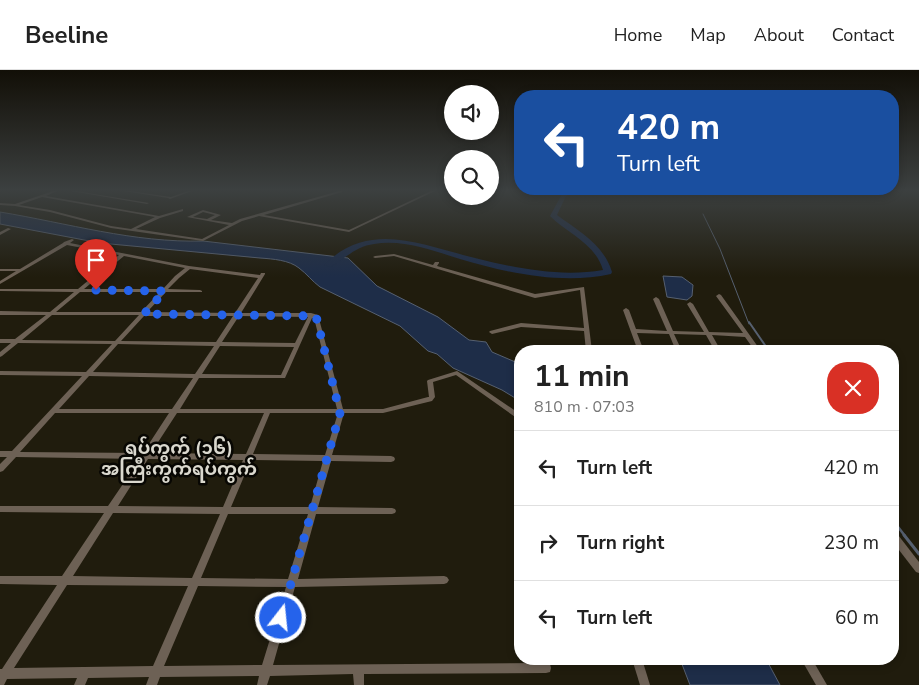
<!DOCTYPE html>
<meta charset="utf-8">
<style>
:root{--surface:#fff;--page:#f6f6f6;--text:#222;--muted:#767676;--line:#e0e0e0}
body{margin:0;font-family:"Nunito Sans","Noto Sans Myanmar",sans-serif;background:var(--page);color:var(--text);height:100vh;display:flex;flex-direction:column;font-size:19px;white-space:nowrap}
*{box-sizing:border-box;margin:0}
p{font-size:16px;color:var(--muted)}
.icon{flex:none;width:28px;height:28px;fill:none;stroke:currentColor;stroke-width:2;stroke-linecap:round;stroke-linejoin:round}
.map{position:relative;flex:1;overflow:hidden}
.panel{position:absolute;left:514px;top:275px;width:385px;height:320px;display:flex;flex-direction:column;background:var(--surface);border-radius:20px;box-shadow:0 2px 8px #0003}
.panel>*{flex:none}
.guide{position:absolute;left:514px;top:20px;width:385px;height:105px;border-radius:20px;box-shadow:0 2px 8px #0003;background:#1a4fa0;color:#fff;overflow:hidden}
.fabs{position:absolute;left:444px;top:15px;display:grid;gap:10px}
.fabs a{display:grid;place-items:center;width:55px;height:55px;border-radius:50%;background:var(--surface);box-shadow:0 2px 8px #0003;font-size:25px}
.pin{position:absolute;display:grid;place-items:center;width:42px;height:42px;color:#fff;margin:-51px -21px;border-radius:50% 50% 50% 0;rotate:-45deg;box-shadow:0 0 5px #0007}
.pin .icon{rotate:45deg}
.me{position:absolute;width:55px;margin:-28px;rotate:16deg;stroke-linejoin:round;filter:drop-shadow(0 0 4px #0008)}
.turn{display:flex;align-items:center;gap:18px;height:105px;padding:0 20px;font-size:22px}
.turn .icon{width:65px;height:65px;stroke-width:2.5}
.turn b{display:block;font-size:35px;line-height:42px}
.round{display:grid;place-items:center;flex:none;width:52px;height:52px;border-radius:20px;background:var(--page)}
.summary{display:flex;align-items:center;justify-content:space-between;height:85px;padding:0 20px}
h1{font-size:30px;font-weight:700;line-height:38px}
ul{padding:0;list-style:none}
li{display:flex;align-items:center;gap:15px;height:75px;padding:0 20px;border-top:1px solid var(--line)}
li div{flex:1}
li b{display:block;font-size:19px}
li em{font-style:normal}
header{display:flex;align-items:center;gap:30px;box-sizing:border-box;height:70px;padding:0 25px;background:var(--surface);border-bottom:1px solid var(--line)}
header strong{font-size:24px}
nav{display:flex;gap:28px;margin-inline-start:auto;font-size:18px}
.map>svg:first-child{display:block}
.water{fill:#1e2d48;stroke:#566070}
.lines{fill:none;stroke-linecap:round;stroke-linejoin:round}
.stream-far3{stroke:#566070;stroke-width:1}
.stream-far2{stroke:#566070;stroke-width:2}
.stream-far1{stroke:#566070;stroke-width:2.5}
.stream{stroke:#566070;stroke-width:3}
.river{fill:#1e2d48;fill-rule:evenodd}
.minor{fill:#6d6155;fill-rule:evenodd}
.route{stroke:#2563eb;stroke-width:9;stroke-dasharray:0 16.2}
.labels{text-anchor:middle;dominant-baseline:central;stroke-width:5;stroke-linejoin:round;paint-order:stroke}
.quarter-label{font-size:18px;font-weight:bold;fill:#dad8ce;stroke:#080703}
</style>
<header>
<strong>Beeline</strong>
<nav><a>Home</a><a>Map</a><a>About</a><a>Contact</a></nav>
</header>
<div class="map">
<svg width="919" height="615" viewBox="0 0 919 615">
<rect width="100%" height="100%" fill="#201c0d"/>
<!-- water -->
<g class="water">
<path d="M 0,142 C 67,153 134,173 203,171 L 348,188 L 377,216 L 438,247 L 469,270 L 486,272 L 492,282 L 520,294 L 520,331 L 502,320 L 453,298 L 437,284 L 428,281 L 400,256 L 320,217 C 312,211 307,204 299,198 C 289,190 273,189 260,188 L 100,173 L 0,154 Z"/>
<path d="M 663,206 L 682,207 L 693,215 L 692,226 L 687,230 L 667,227 Z"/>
<path d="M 680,589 L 766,589 L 780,615 L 690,615 Z"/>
</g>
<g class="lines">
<!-- stream-far3 -->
<path class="stream-far3" d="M 703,144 L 720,179 L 749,254"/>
<!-- stream-far2 -->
<path class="stream-far2" d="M 749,252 L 769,281"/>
<!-- stream-far1 -->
<path class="stream-far1" d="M 892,449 L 905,466"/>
<!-- stream -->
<path class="stream" d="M 904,465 L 919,484"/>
<!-- river -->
<path class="river" d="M 570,121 L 577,121 L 566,126 L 557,145 C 579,161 604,175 612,202 L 611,204 C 562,215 507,203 460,189 C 433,181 404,169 374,174 C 357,176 345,188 331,197 L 324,195 C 371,148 425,177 479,189 C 519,199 562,207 603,200 C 595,173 568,164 550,146 L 562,124 Z"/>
<!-- minor -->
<g class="minor">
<path d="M 53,121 L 57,121 L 46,126 L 159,146 L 183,139 L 183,141 L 160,148 L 136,159 L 202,169 L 229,155 L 187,147 L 203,140 L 221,145 L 211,150 L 232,153 L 240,149 L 339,121 L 342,121 L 342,122 L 264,145 L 349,160 L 431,121 L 435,121 L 349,162 L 259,146 L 242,151 L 203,171 L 111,158 L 50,142 L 15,136 L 0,135 L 0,133 L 15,134 ZM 42,127 L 155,147 L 131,159 L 111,156 L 50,140 L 19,135 ZM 203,142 L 215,145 L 207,149 L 193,147 Z"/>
<path d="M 71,121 L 76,121 L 149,133 L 147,134 Z"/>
<path d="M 124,121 L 130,121 L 171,127 L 188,121 L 192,121 L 170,129 L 168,128 Z"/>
<path d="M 8,158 L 11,159 L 0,165 L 0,162 Z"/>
<path d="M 72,169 L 74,170 L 70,173 L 189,196 L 260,205 L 261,203 L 265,203 L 265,204 L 241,243 L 311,243 L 318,245 L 343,339 L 383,339 L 428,327 L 429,327 L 427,311 L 428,310 L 457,301 L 520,344 L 520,349 L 518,349 L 456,305 L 433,312 L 435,327 L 432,331 L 383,343 L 344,343 L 332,385 L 391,386 L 394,387 L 395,389 L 394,391 L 391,392 L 331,391 L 318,437 L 392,438 L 395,439 L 396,441 L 395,443 L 392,444 L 316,444 L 298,509 L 444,506 L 447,507 L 449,510 L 447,513 L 444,514 L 295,517 L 273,595 L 546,593 L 550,594 L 551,598 L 550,602 L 546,603 L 364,604 L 364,615 L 354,615 L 353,604 L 270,606 L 267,615 L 257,615 L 259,606 L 160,607 L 157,615 L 146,615 L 149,607 L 88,608 L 85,615 L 74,615 L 77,608 L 7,609 L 4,615 L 0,615 L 0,599 L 2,599 L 57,515 L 0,514 L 0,506 L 62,506 L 104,443 L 0,442 L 0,436 L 108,436 L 140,389 L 16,387 L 3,401 L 0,402 L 0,394 L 7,387 L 0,387 L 0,381 L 12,381 L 82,306 L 0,305 L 0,301 L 86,302 L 112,274 L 18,273 L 2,286 L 0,287 L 0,282 L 11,273 L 0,273 L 0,269 L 15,269 L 46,245 L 0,245 L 0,241 L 50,242 L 74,222 L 0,221 L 0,219 L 78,219 L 119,185 L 67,175 L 0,214 L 0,211 L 16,201 L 0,201 L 0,199 L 20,199 L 63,173 L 64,172 ZM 124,186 L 185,198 L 175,206 L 163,219 L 84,219 ZM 190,199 L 258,208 L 235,243 L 147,242 L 166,222 L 202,222 L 202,221 L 200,220 L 168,219 L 179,208 ZM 80,222 L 160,222 L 141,242 L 56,242 ZM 52,245 L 139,245 L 115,271 L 22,270 ZM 144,246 L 233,246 L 216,272 L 121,271 ZM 239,246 L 308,247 L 295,273 L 222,272 ZM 312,248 L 314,248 L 337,339 L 180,339 L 199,308 L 285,308 ZM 118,274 L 214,276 L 195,304 L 93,302 ZM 220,276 L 294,277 L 281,305 L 202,304 ZM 89,306 L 193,308 L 172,339 L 59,339 ZM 55,343 L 169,343 L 143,383 L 20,382 ZM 177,343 L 264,343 L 246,384 L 151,383 ZM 270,343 L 338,343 L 325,385 L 253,384 ZM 148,389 L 243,390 L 223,437 L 118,436 ZM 251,390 L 323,391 L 310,437 L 231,437 ZM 113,443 L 220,444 L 192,508 L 73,506 ZM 228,444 L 308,444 L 288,509 L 201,508 ZM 67,515 L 188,516 L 153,596 L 14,598 ZM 198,516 L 286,517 L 262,595 L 164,596 Z"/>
<path d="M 394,184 L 433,195 L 435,192 L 439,192 L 439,193 L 437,196 L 535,224 L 584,217 L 592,281 L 586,281 L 584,261 L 521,257 L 492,264 L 489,262 L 490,261 L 521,253 L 584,258 L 580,220 L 535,228 L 394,186 L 375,188 L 373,187 L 375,186 Z"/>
<path d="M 719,224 L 721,225 L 761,281 L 755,281 L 745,267 L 712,265 L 721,281 L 715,281 L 706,265 L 674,264 L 682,281 L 676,281 L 669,264 L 637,263 L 644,281 L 638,281 L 623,240 L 626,238 L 629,240 L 636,259 L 667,261 L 653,229 L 656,227 L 659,229 L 673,261 L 704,262 L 687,234 L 690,232 L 693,234 L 709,262 L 743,263 L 716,226 Z"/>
<path d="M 892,460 L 895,461 L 919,492 L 919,503 L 916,502 L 892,471 Z"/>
<path d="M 632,589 L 642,589 L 650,615 L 640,615 Z"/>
<path d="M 801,589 L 812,589 L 827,615 L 816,615 Z"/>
</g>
</g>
<!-- sky -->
<linearGradient id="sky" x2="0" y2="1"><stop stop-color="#120f07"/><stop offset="0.58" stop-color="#3c4040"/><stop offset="1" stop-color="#3c4040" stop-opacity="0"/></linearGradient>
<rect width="919" height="207" fill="url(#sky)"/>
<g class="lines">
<!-- route -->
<path class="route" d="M 96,220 L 165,221 L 144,244 L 316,246 L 340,343 L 281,548"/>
</g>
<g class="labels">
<!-- quarter labels -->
<g class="quarter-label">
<text x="179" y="378">ရပ်ကွက် (၁၆)<tspan x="179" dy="21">အကြီးကွက်ရပ်ကွက်</tspan></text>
</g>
</g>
</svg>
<div class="fabs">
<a><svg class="icon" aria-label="sound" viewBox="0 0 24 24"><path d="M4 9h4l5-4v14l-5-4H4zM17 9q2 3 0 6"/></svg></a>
<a><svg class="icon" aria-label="search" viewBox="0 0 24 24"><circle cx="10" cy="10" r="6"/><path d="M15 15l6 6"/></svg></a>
</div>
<div class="pin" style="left:96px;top:220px;background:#d93025"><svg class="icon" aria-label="arrive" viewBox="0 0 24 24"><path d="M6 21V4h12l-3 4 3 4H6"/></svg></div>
<svg class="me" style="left:281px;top:548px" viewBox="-20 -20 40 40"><circle r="17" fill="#2563eb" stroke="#fff" stroke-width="3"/><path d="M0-11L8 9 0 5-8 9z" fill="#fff"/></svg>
<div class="guide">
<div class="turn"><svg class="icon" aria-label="left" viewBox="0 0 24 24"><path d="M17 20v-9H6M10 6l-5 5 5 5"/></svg><div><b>420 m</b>Turn left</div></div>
</div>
<section class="panel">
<div class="summary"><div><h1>11 min</h1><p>810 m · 07:03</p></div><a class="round" style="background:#d93025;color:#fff"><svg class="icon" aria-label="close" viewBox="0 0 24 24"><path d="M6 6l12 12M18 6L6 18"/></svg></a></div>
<ul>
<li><svg class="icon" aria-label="left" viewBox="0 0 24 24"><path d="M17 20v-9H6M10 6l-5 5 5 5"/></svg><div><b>Turn left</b></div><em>420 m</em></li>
<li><svg class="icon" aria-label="right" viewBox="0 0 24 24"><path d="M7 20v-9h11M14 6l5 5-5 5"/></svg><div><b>Turn right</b></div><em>230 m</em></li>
<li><svg class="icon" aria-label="left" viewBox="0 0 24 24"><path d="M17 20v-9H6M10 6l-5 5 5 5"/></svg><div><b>Turn left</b></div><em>60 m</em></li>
</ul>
</section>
</div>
